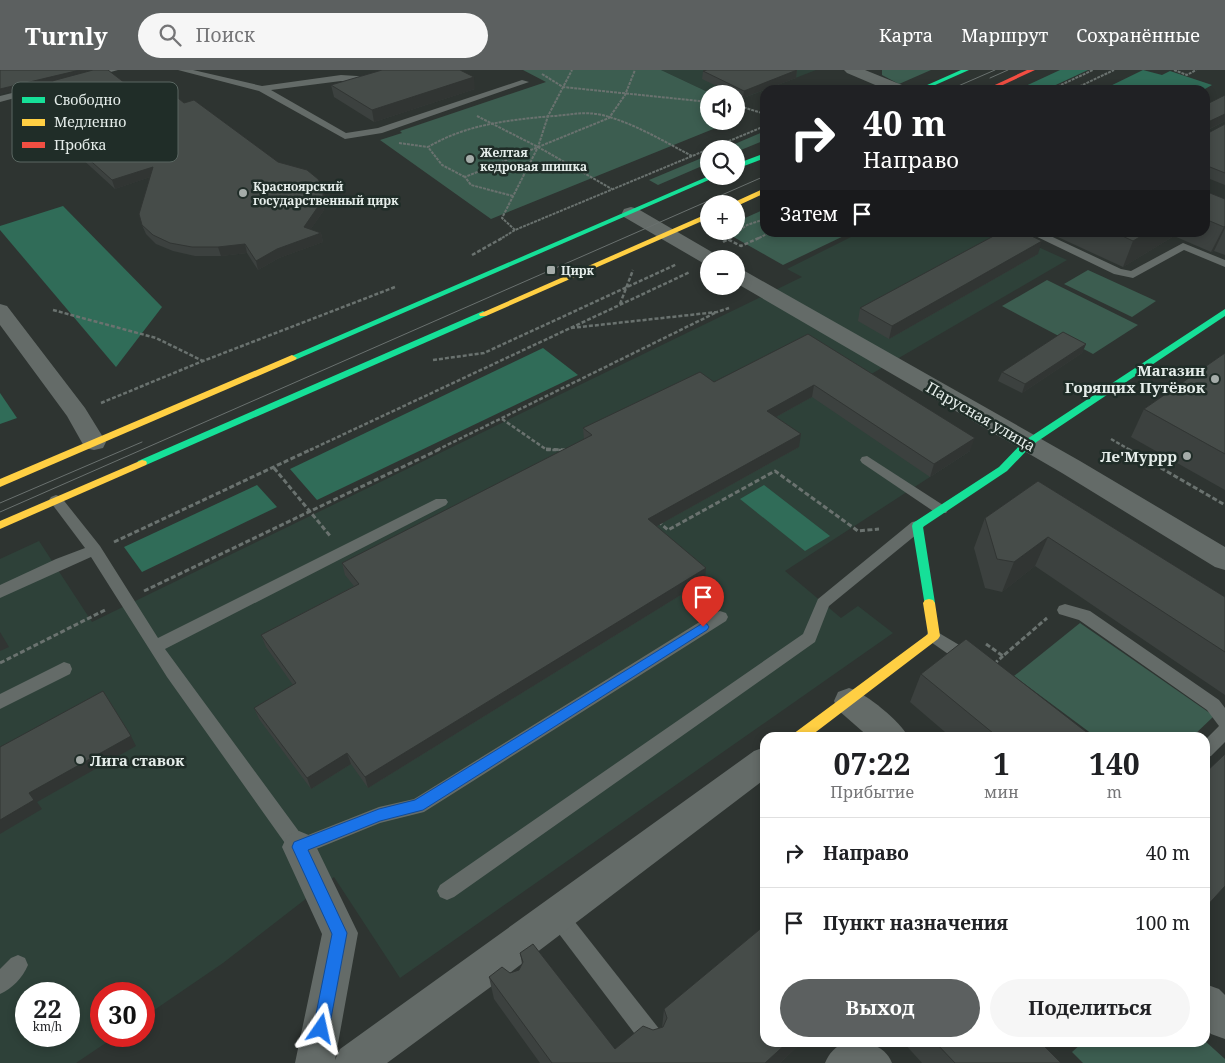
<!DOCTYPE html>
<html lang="ru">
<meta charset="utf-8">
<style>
:root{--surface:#fff;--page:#f6f6f6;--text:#202124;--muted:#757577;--line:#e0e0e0;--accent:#5c6060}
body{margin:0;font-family:"Noto Serif",serif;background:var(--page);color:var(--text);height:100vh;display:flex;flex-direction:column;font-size:19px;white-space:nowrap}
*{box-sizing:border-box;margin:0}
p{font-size:16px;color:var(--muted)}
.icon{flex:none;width:28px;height:28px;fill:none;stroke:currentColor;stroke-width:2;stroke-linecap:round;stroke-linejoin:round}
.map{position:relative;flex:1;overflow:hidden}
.side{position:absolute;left:760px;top:662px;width:450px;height:315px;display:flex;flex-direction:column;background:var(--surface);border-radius:15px;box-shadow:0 2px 8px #0003}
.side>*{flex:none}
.top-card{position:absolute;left:760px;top:15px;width:450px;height:152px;border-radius:15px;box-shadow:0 2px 8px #0003;background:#202124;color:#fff;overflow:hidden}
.controls{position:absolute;left:700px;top:15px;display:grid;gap:10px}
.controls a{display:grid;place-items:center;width:45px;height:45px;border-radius:50%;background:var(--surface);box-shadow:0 2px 8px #0003;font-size:25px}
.speed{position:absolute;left:15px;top:912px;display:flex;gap:10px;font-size:25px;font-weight:700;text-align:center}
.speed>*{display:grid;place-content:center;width:65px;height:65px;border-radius:50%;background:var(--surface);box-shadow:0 2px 8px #0003;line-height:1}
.speed small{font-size:12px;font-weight:400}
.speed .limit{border:8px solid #d22;background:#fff;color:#111}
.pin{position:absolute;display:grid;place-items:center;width:42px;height:42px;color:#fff;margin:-51px -21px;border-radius:50% 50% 50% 0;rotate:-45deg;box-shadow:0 0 5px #0007}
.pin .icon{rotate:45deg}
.me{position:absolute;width:55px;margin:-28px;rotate:11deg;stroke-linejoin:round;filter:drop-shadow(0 0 4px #0008)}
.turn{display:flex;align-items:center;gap:18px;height:105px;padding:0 20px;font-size:22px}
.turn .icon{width:65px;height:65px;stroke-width:2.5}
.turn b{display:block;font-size:35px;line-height:42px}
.then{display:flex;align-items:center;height:48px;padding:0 20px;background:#0003;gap:10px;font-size:19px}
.eta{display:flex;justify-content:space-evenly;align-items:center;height:85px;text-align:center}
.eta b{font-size:30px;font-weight:700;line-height:35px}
.cta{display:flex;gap:10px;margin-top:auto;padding:10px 20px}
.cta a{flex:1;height:58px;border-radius:30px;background:var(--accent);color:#fff;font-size:20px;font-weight:700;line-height:58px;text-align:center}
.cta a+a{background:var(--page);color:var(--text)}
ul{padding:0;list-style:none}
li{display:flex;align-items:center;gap:15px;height:70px;padding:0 20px;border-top:1px solid var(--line)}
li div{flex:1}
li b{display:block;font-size:19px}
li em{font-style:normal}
header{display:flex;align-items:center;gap:30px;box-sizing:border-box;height:70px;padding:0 25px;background:var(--accent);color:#fff}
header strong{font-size:24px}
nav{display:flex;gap:28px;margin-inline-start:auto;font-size:18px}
.search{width:350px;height:45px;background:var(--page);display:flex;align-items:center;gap:12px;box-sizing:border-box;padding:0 18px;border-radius:28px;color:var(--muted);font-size:19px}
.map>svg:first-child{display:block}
.built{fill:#2e4139;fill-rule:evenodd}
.green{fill:#3c5d50}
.forest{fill:#306c58}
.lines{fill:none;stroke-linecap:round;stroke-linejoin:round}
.path-far2{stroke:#6a726f;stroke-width:2;stroke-dasharray:3 1;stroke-linecap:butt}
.path-far1{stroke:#6a726f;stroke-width:2.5;stroke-dasharray:4 2;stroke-linecap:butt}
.path{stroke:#6a726f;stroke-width:3;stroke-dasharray:5 2.5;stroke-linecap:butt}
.lane{fill:#646b68;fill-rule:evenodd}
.street{fill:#646b68;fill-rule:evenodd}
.fast{fill:#16e098;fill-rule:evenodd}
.slow{fill:#ffcf43;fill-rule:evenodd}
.jam{fill:#f24e42;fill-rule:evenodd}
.tram{stroke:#6a716f;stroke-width:1}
.wall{fill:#3c413f}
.shaded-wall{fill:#313533}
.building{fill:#464c49;stroke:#313533}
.route{fill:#1a73e8;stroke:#114b97}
.poi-dot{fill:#a5aca9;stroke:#202d28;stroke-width:2}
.labels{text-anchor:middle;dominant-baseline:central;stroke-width:5;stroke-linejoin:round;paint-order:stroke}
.far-poi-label{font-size:12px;font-weight:bold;fill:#e5edea;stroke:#202d28;text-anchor:start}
.poi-label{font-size:15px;font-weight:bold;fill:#e5edea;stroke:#202d28;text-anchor:end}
.street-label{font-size:15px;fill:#e5edea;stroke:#202d28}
.key{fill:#202d28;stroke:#5b6762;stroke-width:1}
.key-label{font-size:14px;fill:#e5edea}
</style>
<header>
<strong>Turnly</strong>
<div class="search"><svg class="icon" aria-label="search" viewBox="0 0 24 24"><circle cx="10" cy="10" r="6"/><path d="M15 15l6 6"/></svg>Поиск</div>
<nav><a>Карта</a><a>Маршрут</a><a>Сохранённые</a></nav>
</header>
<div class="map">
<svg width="1225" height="993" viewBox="0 0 1225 993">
<rect width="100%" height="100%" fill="#2e3431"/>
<!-- built -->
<g class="built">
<path d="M 661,0 L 816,0 L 736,31 L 736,24 L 712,24 Z"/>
<path d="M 859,163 L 1007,163 L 1067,190 L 861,310 L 970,381 L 785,501 L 841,548 L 858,536 L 893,563 L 400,908 L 334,807 L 223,893 L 144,947 L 144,924 L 101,924 L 101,966 L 116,966 L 76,993 L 0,993 L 0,489 L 39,471 L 92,552 L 802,207 L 787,199 ZM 26,924 L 69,924 L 69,966 L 26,966 Z"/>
</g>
<!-- green -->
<g class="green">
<path d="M 523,0 L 661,0 L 712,24 L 709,24 L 709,51 L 733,51 L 491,149 L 380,70 L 402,63 L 400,61 L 546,12 Z"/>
<path d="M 882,0 L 931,0 L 899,14 L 882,5 Z"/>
<path d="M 765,61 L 765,70 L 736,82 L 736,79 L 723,79 Z"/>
<path d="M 709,85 L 709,93 L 658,115 L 649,110 Z"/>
<path d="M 765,139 L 765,162 L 850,163 L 783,195 L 723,161 L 736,161 L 736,152 Z"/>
<path d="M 1088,200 L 1156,231 L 1132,247 L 1064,214 Z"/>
<path d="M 1047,210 L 1138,255 L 1093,284 L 1002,236 Z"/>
<path d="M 1080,553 L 1214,646 L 1192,667 L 1096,667 L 1014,606 Z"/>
<path d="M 1205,971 L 1225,989 L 1225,993 L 1083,993 L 1072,982 L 1082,973 Z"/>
</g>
<!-- forest -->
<g class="forest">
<path d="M 1060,0 L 1088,0 L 1045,20 L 1017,20 Z"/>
<path d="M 1143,0 L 1162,5 L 1170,1 L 1212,15 L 1203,20 L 1102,20 Z"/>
<path d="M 63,136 L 162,237 L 116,297 L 0,160 L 0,156 Z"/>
<path d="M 543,278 L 578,305 L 317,430 L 290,399 Z"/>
<path d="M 0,323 L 17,348 L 0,354 Z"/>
<path d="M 257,415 L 277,437 L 142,502 L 124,477 Z"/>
<path d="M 764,415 L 830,466 L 805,481 L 740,429 Z"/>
</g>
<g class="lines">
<!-- path-far2 -->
<g class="path-far2">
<path d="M 1174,0 L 1187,5 L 1196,0"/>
<path d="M 542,4 L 563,17 L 709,32"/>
<path d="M 1050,20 L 1093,0"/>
<path d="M 1072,20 L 1114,0"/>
<path d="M 736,35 L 765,44"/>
<path d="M 477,46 L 538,77 L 612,119"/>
<path d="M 399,73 L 428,77"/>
<path d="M 710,79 L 765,56"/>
<path d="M 465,107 L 442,95 L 428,77 C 467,54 509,50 553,46 C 570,45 584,41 602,45 C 634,53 663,71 692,86"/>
<path d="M 513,126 L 471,115 L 465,107 L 609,48 L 625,25 L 635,0"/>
<path d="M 515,160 L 502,148 L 538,77 L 548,46 L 572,0"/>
<path d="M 714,162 L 725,168"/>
<path d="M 502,168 L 515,160 L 709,79"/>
<path d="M 730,168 L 747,155 L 765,149"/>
<path d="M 759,168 L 771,162"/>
</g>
<!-- path-far1 -->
<g class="path-far1">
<path d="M 723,167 L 741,176 L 761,167"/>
<path d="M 723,172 L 732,167"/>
<path d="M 472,185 L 504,167"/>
<path d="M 620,234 L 633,200"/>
<path d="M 53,240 L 156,268 L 203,291"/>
<path d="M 571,258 L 717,242 L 729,238"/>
<path d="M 433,290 L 484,283 L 677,194"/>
<path d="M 101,333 L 203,291 L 395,217"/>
<path d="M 502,349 L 547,380 L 566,380"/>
<path d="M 1111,369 L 1130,380"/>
<path d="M 310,380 L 690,202"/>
<path d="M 437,380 L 717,242"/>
</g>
<!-- path -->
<g class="path">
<path d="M 546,379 L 566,380"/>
<path d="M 1128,379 L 1225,435"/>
<path d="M 274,398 L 331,467"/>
<path d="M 658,451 L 668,460 L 775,401 L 858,461 L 879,459"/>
<path d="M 114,472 L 312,379"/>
<path d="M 144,521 L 440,379"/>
<path d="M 986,574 L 1003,586 L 1047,548"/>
<path d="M 0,593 L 107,539"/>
<path d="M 994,594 L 1003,586"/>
</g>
<!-- lane -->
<g class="lane">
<path d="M 104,0 L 118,0 L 0,32 L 0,26 Z"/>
<path d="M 178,0 L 193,0 L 262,16 L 341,5 L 373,7 L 397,0 L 410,0 L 373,13 L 341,11 L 271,20 L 346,63 L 378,58 L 522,10 L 529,12 L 382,63 L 345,69 L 259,21 Z"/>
<path d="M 1027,162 L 1042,162 L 1121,199 L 1131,201 L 1183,173 L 1225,190 L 1225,197 L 1184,180 L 1133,208 L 1114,204 Z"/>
<path d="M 867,386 L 946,437 L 948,440 L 946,443 L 936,443 L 862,393 L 860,390 L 862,387 Z"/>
<path d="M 56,425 L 61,427 L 100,476 L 158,568 L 436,429 L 446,429 L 448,432 L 446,435 L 165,579 L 303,767 L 379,737 L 414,729 L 714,543 L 720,541 L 726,543 L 728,547 L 726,551 L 424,742 L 380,753 L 299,786 L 292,783 L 167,607 L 91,487 L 0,528 L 0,515 L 56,489 L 85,478 L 49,430 L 51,427 Z"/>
<path d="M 917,451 L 922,452 L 924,456 L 922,460 L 829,536 L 815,572 L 454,827 L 447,830 L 440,827 L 437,821 L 440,815 L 803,564 L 818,529 L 912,452 Z"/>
<path d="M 1065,534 L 1090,541 L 1219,630 L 1225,638 L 1225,672 L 1211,686 L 1205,688 L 1205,670 L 1219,656 L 1207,640 L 1079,550 L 1059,544 L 1057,540 L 1059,536 Z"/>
<path d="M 934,560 L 976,585 L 978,590 L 976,595 L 970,596 L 964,595 L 928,570 L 926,566 L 928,562 Z"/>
<path d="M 64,592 L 70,594 L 72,599 L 70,604 L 0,639 L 0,624 Z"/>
<path d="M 557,836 L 564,838 L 660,960 L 663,968 L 660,976 L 652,979 L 644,976 L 550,852 L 547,845 L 550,838 Z"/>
<path d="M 18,885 L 25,888 L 28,895 C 23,907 12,919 0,924 L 0,899 L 11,888 Z"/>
<path d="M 845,972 C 864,972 884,973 892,993 L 825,993 C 829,983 835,977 845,972 Z"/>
</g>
<!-- street -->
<g class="street">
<path d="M 844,0 L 865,0 L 907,17 L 909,20 L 887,20 L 847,3 Z"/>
<path d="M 631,137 L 638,139 L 717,185 L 720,189 L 709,189 L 709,195 L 703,193 L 624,147 L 622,143 L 624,139 Z"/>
<path d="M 736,198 L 743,200 L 1080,391 L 1225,477 L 1225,500 L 1215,497 L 1062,403 L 736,213 Z"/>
<path d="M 0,234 L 7,236 L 85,338 L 106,372 L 103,378 L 94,380 L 85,378 L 67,346 L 0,255 Z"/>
<path d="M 849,618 C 867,624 900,651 909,668 L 870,668 L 838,640 L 834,631 L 838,622 Z"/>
<path d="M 765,677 L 765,709 L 511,902 L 387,993 L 295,993 L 322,864 L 282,777 L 287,766 L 299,761 L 311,766 L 358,863 L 335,990 L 340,979 L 754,681 Z"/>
<path d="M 1205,914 L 1219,919 L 1225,925 L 1225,969 L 1211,964 L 1205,958 Z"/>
</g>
<!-- fast -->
<g class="fast">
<path d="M 961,0 L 969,0 L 924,20 L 916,20 Z"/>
<path d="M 765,83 L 765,88 L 736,99 L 736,94 Z"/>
<path d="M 709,106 L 718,106 L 295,290 L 289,290 L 287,288 Z"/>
<path d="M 1225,239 L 1225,246 L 1032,375 L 1007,401 L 923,457 L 935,533 L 933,536 L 925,536 L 912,456 L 913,453 L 999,397 L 1024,371 Z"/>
<path d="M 483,241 L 487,244 L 486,246 L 146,395 L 138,395 L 137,393 L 138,391 Z"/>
</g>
<!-- slow -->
<g class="slow">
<path d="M 765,118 L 765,123 L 737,136 L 736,134 L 730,134 Z"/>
<path d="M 709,143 L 709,148 L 486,246 L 480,246 L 479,244 Z"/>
<path d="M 292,285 L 297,288 L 295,290 L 0,417 L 0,409 Z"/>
<path d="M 142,390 L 146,391 L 147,393 L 146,395 L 0,459 L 0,451 Z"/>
<path d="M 929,529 L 933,530 L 935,533 L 940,566 L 938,569 L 808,668 L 792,668 L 793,664 L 928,564 L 923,533 L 925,530 Z"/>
</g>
<!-- jam -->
<path class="jam" d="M 1027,0 L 1035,0 L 992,20 L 984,20 Z"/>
<!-- tram -->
<g class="tram">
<path d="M 990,8 L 1008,0"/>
<path d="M 949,20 L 995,0"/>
<path d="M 0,433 L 142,372"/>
<path d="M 0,442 L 765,106"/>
</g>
</g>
<!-- wall -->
<g class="wall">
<path d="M 0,0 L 147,30 L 184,33 L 325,128 L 324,140 L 310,160 L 321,163 L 323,172 L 279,188 L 258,200 L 247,183 L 221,186 L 195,186 L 173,181 L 156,174 L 146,164 L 142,155 L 150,107 L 115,119 L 68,76 L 65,68 L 74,65 L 70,61 L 66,53 L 88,47 L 55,19 L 52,11 L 0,24 Z"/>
<path d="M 797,0 L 796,8 L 743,28 L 736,25 L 736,24 L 733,24 L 702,9 L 703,1 Z"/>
<path d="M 331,15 L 475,19 L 374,52 L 334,27 Z"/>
<path d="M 1205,35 L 1225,51 L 1208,60 L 1208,61 L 1210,62 L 1225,54 L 1225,115 L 1205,107 Z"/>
<path d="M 1205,121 L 1225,129 L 1225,185 L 1214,181 L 1211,182 L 1174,166 L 1123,197 L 1047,162 L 1205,162 Z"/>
<path d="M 1038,184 L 889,269 L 858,251 L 860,238 Z"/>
<path d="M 808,264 L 970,381 L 930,407 L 812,327 L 776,347 L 799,377 L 657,456 L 705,510 L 368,718 L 351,694 L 311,719 L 259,649 L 254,638 L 293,615 L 266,577 L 261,565 L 354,516 L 345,505 L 342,493 L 584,370 L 583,358 L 714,312 Z"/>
<path d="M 1086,274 L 1082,283 L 1022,323 L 998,311 L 1002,302 Z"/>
<path d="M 1225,283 L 1225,420 L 1131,367 L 1144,339 Z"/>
<path d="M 1038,411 L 1225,527 L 1225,625 L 1035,496 L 1002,522 L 985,518 L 974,478 L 985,448 Z"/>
<path d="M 921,604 L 1094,668 L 952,668 L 910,632 Z"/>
<path d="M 520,883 L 615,979 L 653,960 L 662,958 L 664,939 L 765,972 L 802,972 L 780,993 L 540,993 L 494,929 L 489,907 L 510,903 L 519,900 L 522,894 Z"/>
<path d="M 903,972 L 1040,972 L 1061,993 L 922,993 Z"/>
</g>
<!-- shaded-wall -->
<g class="shaded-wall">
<path d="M 80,0 L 100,0 L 0,24 L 0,19 Z"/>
<path d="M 797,0 L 796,8 L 743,28 L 744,21 Z"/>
<path d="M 474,7 L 475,19 L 374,52 L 372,40 Z"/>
<path d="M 1225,44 L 1225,51 L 1205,61 L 1208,52 Z"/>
<path d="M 153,97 L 156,105 L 115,119 L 112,110 Z"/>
<path d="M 324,119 L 325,128 L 324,140 L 306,166 L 304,157 Z"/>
<path d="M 1225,156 L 1225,158 L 1214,181 L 1211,182 L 1224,157 Z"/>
<path d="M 1148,162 L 1176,162 L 1174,166 L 1123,197 L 1133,171 Z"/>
<path d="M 321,163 L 323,172 L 279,188 L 258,200 L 256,191 L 277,179 Z"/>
<path d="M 1042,171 L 1038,184 L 889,269 L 892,256 Z"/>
<path d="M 245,174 L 247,183 L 221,186 L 218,177 Z"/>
<path d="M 1086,274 L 1082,283 L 1022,323 L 1025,314 Z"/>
<path d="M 814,315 L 812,327 L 765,353 L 767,341 Z"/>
<path d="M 801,364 L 799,377 L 648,461 L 648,449 Z"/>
<path d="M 975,368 L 970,381 L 930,407 L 934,394 Z"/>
<path d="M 1048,467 L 1035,496 L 1002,522 L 1014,492 Z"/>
<path d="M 706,498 L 705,510 L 368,718 L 365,707 Z"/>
<path d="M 0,562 L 9,577 L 0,581 Z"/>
<path d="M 131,666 L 136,676 L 37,732 L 42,739 L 0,764 L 0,750 L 29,723 Z"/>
<path d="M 347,683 L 351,694 L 311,719 L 307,708 Z"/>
<path d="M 788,972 L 802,972 L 780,993 L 765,993 Z"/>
</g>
<!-- building -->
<g class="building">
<path d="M 0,0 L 80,0 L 0,19 Z"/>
<path d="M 93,0 L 108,0 L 147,30 L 172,23 L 184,33 L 194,30 L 278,92 L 307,100 L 318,109 L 324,119 L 322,131 L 304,157 L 321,163 L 277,179 L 256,191 L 245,174 L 218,177 L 192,177 L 170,173 L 153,165 L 142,155 L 139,144 L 153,97 L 112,110 L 65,68 L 78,64 L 66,53 L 93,45 L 52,11 Z"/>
<path d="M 382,0 L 460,0 L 474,7 L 372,40 L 331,15 Z"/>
<path d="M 707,0 L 797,0 L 744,21 L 703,1 Z"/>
<path d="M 1225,25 L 1225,44 L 1208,52 L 1208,61 L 1210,62 L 1225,54 L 1225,103 L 1205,95 L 1205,85 L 1207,84 L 1205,83 L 1205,35 Z"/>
<path d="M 1205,121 L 1225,129 L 1225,156 L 1224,157 L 1205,149 Z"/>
<path d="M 1001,162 L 1023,162 L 1042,171 L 892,256 L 860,238 Z"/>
<path d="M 1114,162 L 1148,162 L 1133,171 Z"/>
<path d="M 1063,262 L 1086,274 L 1025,314 L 1002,302 Z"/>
<path d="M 808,264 L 975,368 L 934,394 L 814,315 L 767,341 L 801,364 L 648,449 L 706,498 L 365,707 L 347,683 L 307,708 L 254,638 L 296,613 L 261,565 L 359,514 L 342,493 L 592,365 L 583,358 L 700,302 L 714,312 Z"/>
<path d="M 1225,283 L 1225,384 L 1144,339 Z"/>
<path d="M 1038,411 L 1225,527 L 1225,582 L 1048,467 L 1014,492 L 997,489 L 985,448 Z"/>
<path d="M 966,569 L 1094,668 L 999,668 L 921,604 Z"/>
<path d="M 103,621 L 131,666 L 29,723 L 34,730 L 0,750 L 0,677 Z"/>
<path d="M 1225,684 L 1225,816 L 1205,838 L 1205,703 Z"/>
<path d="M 765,855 L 765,972 L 788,972 L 765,993 L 552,993 L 489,907 L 502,897 L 510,903 L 519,900 L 523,892 L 520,883 L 533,874 L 615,979 L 643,956 L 653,960 L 663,957 L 667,948 L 664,939 Z"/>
<path d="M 935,972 L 1040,972 L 1061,993 L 955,993 Z"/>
</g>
<!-- route -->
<path class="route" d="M 703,553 L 707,554 L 709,557 L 707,560 L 423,740 L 380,751 L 308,780 L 347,863 L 329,959 L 327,965 L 321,967 L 316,965 L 313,959 L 332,864 L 292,777 L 294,772 L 379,739 L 415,730 Z"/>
<!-- markers -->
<g class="poi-dot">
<circle cx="470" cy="89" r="5"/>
<circle cx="243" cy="123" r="5"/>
<rect x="546" y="195" width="10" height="10" rx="2.5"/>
<circle cx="1215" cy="309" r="5"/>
<circle cx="1187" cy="386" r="5"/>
<circle cx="80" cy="690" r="5"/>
</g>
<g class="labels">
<!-- far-poi labels -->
<g class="far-poi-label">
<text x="480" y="82">Желтая<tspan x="480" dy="14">кедровая шишка</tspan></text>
<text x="253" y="116">Красноярский<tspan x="253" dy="14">государственный цирк</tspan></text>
<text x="561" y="200">Цирк</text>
</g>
<!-- poi labels -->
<g class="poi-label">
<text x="1205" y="300">Магазин<tspan x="1205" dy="17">Горящих Путёвок</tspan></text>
<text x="1177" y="386">Ле'Муррр</text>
<text x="90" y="690" text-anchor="start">Лига ставок</text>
</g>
<!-- street labels -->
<g class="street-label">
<text transform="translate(981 346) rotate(30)">Парусная улица</text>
</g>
</g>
<!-- legend -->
<rect x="12" y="12" width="166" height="80" rx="8" class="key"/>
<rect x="22" y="27" width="23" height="6" fill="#16e098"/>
<rect x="22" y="49" width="23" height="7" fill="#ffcf43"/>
<rect x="22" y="72" width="23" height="6" fill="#f24e42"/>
<g class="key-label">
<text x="54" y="35">Свободно</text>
<text x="54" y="57">Медленно</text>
<text x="54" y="80">Пробка</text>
</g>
</svg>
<div class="controls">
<a><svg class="icon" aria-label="sound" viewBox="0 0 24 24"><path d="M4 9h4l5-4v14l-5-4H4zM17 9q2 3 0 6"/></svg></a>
<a><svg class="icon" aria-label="search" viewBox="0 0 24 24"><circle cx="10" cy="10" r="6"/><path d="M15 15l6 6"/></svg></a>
<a>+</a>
<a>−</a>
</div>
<div class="speed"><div>22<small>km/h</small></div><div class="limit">30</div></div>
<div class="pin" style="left:703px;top:557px;background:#d93025"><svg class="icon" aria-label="arrive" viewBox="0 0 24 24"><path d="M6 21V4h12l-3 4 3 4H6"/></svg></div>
<svg class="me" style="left:321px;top:959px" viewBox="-20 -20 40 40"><path d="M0-17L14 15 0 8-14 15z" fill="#1a73e8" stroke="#fff" stroke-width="4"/></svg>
<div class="top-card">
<div class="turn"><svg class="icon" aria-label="right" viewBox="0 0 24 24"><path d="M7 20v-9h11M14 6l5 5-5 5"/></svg><div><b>40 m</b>Направо</div></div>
<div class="then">Затем<svg class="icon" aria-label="arrive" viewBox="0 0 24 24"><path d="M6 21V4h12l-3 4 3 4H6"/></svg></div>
</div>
<section class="side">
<div class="eta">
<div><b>07:22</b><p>Прибытие</p></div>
<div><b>1</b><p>мин</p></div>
<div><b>140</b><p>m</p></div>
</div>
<ul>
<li><svg class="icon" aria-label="right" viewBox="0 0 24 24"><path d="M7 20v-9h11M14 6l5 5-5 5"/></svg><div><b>Направо</b></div><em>40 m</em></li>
<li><svg class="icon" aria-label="arrive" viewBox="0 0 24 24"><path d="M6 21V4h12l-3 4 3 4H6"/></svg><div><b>Пункт назначения</b></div><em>100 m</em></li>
</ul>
<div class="cta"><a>Выход</a><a>Поделиться</a></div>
</section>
</div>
